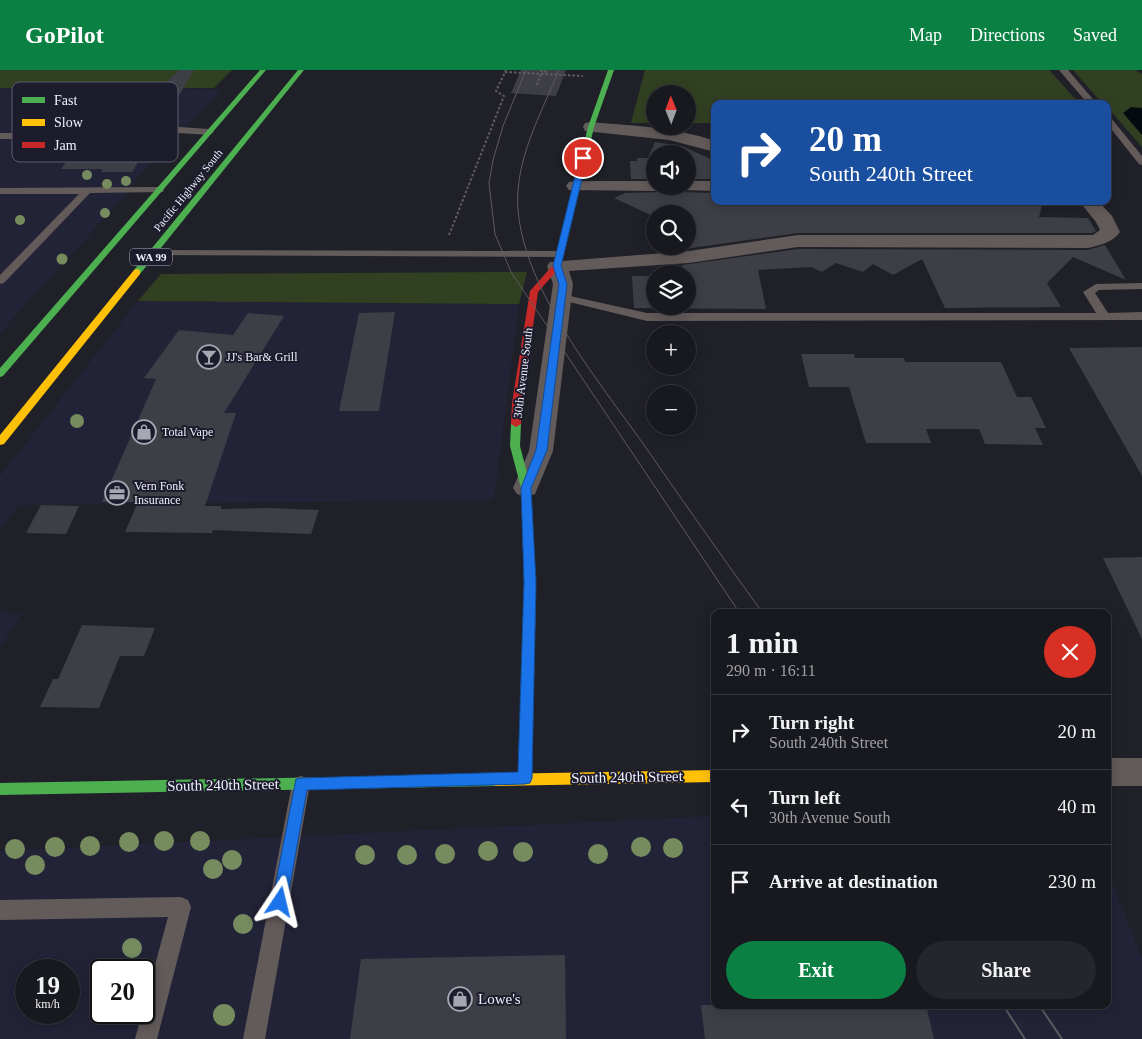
<!DOCTYPE html>
<meta charset="utf-8">
<style>
:root{--surface:#18181f;--page:#25252c;--text:#f1f3f6;--muted:#9fa0a4;--line:#36373d;--accent:#0b8043}
body{margin:0;font-family:"Times New Roman",serif;background:var(--page);color:var(--text);height:100vh;display:flex;flex-direction:column;font-size:19px;white-space:nowrap}
*{box-sizing:border-box;margin:0}
p{font-size:16px;color:var(--muted)}
.icon{flex:none;width:28px;height:28px;fill:none;stroke:currentColor;stroke-width:2;stroke-linecap:round;stroke-linejoin:round}
.map{position:relative;flex:1;overflow:hidden}
.panel{position:absolute;left:711px;top:539px;width:400px;height:400px;display:flex;flex-direction:column;background:var(--surface);border-radius:10px;box-shadow:0 2px 12px #0003,0 0 0 1px var(--line)}
.panel>*{flex:none}
.hud{position:absolute;left:711px;top:30px;width:400px;height:105px;border-radius:10px;box-shadow:0 2px 12px #0003,0 0 0 1px var(--line);background:#1a4fa0;color:#fff;overflow:hidden}
.needle{width:32px;rotate:359deg}
.buttons{position:absolute;left:646px;top:15px;display:grid;gap:10px}
.buttons a{display:grid;place-items:center;width:50px;height:50px;border-radius:50%;background:var(--surface);box-shadow:0 2px 12px #0003,0 0 0 1px var(--line);font-size:25px}
.speed{position:absolute;left:15px;top:889px;display:flex;gap:10px;font-size:25px;font-weight:700;text-align:center}
.speed>*{display:grid;place-content:center;width:65px;height:65px;border-radius:50%;background:var(--surface);box-shadow:0 2px 12px #0003,0 0 0 1px var(--line);line-height:1}
.speed small{font-size:12px;font-weight:400}
.speed .limit{border:2px solid #111;border-radius:8px;background:#fff;color:#111}
.pin{position:absolute;display:grid;place-items:center;width:42px;height:42px;color:#fff;margin:-21px;border:2px solid #fff;border-radius:50%;box-shadow:0 1px 5px #0007}
.me{position:absolute;width:55px;margin:-28px;rotate:10deg;stroke-linejoin:round;filter:drop-shadow(0 0 4px #0008)}
.turn{display:flex;align-items:center;gap:18px;height:105px;padding:0 15px;font-size:22px}
.turn .icon{width:65px;height:65px;stroke-width:2.5}
.turn b{display:block;font-size:35px;line-height:42px}
.round{display:grid;place-items:center;flex:none;width:52px;height:52px;border-radius:26px;background:var(--page)}
.overview{display:flex;align-items:center;justify-content:space-between;height:85px;padding:0 15px}
h1{font-size:30px;font-weight:800;line-height:38px}
.action{display:flex;gap:10px;margin-top:auto;padding:10px 15px}
.action a{flex:1;height:58px;border-radius:30px;background:var(--accent);color:#fff;font-size:20px;font-weight:800;line-height:58px;text-align:center}
.action a+a{background:var(--page);color:var(--text)}
ul{padding:0;list-style:none}
li{display:flex;align-items:center;gap:15px;height:75px;padding:0 15px;border-top:1px solid var(--line)}
li div{flex:1}
li b{display:block;font-size:19px}
li em{font-style:normal}
header{display:flex;align-items:center;gap:30px;box-sizing:border-box;height:70px;padding:0 25px;background:var(--accent);color:#fff}
header strong{font-size:24px}
nav{display:flex;gap:28px;margin-inline-start:auto;font-size:18px}
.map>svg:first-child{display:block}
.built{fill:#232338;fill-rule:evenodd}
.green{fill:#324022}
.water{fill:#040a0d}
.building{fill:#3e3e46}
.lines{fill:none;stroke-linecap:round;stroke-linejoin:round}
.path{stroke:#615c60;stroke-width:2;stroke-dasharray:2.5 2;stroke-linecap:butt}
.lane{fill:#635a5a;fill-rule:evenodd}
.street{fill:#635a5a;fill-rule:evenodd}
.fast{fill:#4caf50;fill-rule:evenodd}
.slow{fill:#ffc107;fill-rule:evenodd}
.jam{fill:#c62828;fill-rule:evenodd}
.tram-far1{stroke:#5d5a5f;stroke-width:1}
.tram{stroke:#5d5a5f;stroke-width:2}
.tree{fill:#768c5f}
.route{fill:#1a73e8;stroke:#114b97}
.labels{text-anchor:middle;dominant-baseline:central;stroke-width:4;stroke-linejoin:round;paint-order:stroke}
.far-street-label{font-size:11px;fill:#f0f0fc;stroke:#1d1c2d}
.shield{fill:#1d1c2d;stroke:#b1b0be;stroke-width:1}
.shield-label{font-size:11px;font-weight:bold;fill:#f0f0fc}
.poi-label{font-size:12px;fill:#f0f0fc;stroke:#1d1c2d;text-anchor:start}
.street-label{font-size:12px;fill:#f0f0fc;stroke:#1d1c2d}
.near-street-label{font-size:15px;fill:#f0f0fc;stroke:#1d1c2d}
.near-poi-label{font-size:15px;fill:#f0f0fc;stroke:#1d1c2d;text-anchor:start}
.key{fill:#1d1c2d;stroke:#5c5c6b;stroke-width:1}
.key-label{font-size:14px;fill:#f0f0fc}
</style>
<header>
<strong>GoPilot</strong>
<nav><a>Map</a><a>Directions</a><a>Saved</a></nav>
</header>
<div class="map">
<svg width="1142" height="969" viewBox="0 0 1142 969">
<rect width="100%" height="100%" fill="#202029"/>
<!-- built -->
<g class="built">
<path d="M 0,18 L 222,19 L 133,113 L 130,120 L 0,263 Z"/>
<path d="M 138,231 L 519,234 L 494,430 L 19,435 L 0,462 L 0,406 Z"/>
<path d="M 0,542 L 21,544 L 0,578 Z"/>
<path d="M 715,746 L 715,935 L 1108,935 L 1108,803 L 1142,888 L 1142,969 L 0,969 L 0,781 ZM 26,900 L 69,900 L 69,942 L 26,942 ZM 101,900 L 144,900 L 144,942 L 101,942 Z"/>
</g>
<!-- green -->
<g class="green">
<path d="M 0,0 L 232,0 L 214,18 L 0,18 Z"/>
<path d="M 645,0 L 1049,0 L 1080,34 L 715,34 L 715,53 L 688,53 L 688,24 L 655,24 L 655,53 L 631,53 Z"/>
<path d="M 1073,0 L 1135,0 L 1142,4 L 1142,77 L 1108,38 L 1108,34 L 1103,34 Z"/>
<path d="M 527,202 L 519,234 L 138,231 L 161,204 Z"/>
</g>
<!-- water -->
<path class="water" d="M 1131,37 L 1142,38 L 1142,65 L 1123,43 Z"/>
<!-- building -->
<g class="building">
<path d="M 179,0 L 194,0 L 162,54 L 126,52 Z"/>
<path d="M 521,0 L 566,0 L 556,26 L 511,23 Z"/>
<path d="M 88,61 L 119,61 L 156,63 L 132,102 L 101,102 L 103,99 L 61,99 Z"/>
<path d="M 655,72 L 682,76 L 715,91 L 715,109 L 688,109 L 688,84 L 655,84 L 655,109 L 631,109 L 630,91 L 637,91 L 637,88 L 648,88 Z"/>
<path d="M 666,116 L 677,116 L 682,122 L 715,123 L 715,131 L 1043,131 L 1039,147 L 1088,148 L 1096,161 L 1092,163 L 798,163 L 677,180 L 676,176 L 688,176 L 688,144 L 655,144 L 655,147 L 614,128 L 625,123 L 661,122 Z"/>
<path d="M 1105,175 L 1126,210 L 1073,187 L 1047,213 L 1061,237 L 945,238 L 922,189 L 893,205 L 873,194 L 863,202 L 836,193 L 822,202 L 811,197 L 758,200 L 766,239 L 634,238 L 632,206 L 655,206 L 655,236 L 688,236 L 688,204 L 685,204 L 682,195 L 798,179 L 1088,180 Z"/>
<path d="M 395,242 L 379,341 L 339,341 L 359,243 Z"/>
<path d="M 248,243 L 284,246 L 224,343 L 236,343 L 205,436 L 221,436 L 221,439 L 269,438 L 319,440 L 311,464 L 213,460 L 212,463 L 125,462 L 138,432 L 102,432 L 156,309 L 144,308 L 179,260 L 233,265 Z"/>
<path d="M 1142,277 L 1142,406 L 1069,278 Z"/>
<path d="M 801,284 L 854,284 L 855,288 L 904,288 L 905,292 L 1001,292 L 1017,327 L 1031,327 L 1046,358 L 1035,358 L 1043,375 L 985,374 L 979,359 L 926,359 L 931,373 L 866,373 L 849,317 L 809,317 Z"/>
<path d="M 41,435 L 79,436 L 66,464 L 26,463 Z"/>
<path d="M 1142,487 L 1142,569 L 1103,488 Z"/>
<path d="M 82,555 L 155,558 L 144,586 L 120,586 L 99,638 L 40,637 L 53,609 L 58,609 Z"/>
<path d="M 565,885 L 566,969 L 350,969 L 361,889 Z"/>
<path d="M 701,935 L 926,935 L 934,969 L 705,969 Z"/>
</g>
<g class="lines">
<!-- path -->
<g class="path">
<path d="M 540,0 L 547,2 L 547,0"/>
<path d="M 505,2 L 583,6"/>
<path d="M 537,15 L 542,1"/>
<path d="M 449,165 L 504,26 L 496,21 L 506,0"/>
</g>
<!-- lane -->
<g class="lane">
<path d="M 1059,0 L 1068,0 L 1097,34 L 1088,34 Z"/>
<path d="M 1108,47 L 1111,48 L 1142,86 L 1142,95 L 1139,94 L 1108,55 Z"/>
<path d="M 119,53 L 209,59 L 214,62 L 209,65 L 119,59 L 56,60 L 50,68 L 47,69 L 0,69 L 0,63 L 44,63 L 50,55 L 53,54 Z"/>
<path d="M 159,117 L 164,120 L 163,122 L 90,123 L 4,213 L 0,214 L 0,205 L 79,124 L 0,124 L 0,118 Z"/>
<path d="M 154,180 L 560,181 L 565,184 L 560,187 L 150,185 L 149,183 L 150,181 Z"/>
<path d="M 1142,213 L 1142,219 L 1099,220 L 1095,223 L 1108,243 L 1142,242 L 1142,250 L 647,251 L 557,229 L 555,227 L 561,224 L 647,243 L 1096,243 L 1083,222 L 1096,214 Z"/>
<path d="M 301,706 L 307,708 L 310,714 L 265,969 L 243,969 L 292,714 L 295,708 Z"/>
<path d="M 181,827 L 188,830 L 191,837 L 157,969 L 135,969 L 168,847 L 0,850 L 0,830 Z"/>
</g>
<!-- street -->
<g class="street">
<path d="M 591,52 C 633,56 675,57 715,71 L 715,82 L 669,70 L 585,61 L 583,57 L 585,53 Z"/>
<path d="M 575,111 L 655,111 L 655,116 L 664,116 L 661,120 L 655,121 L 569,120 L 566,116 L 569,112 Z"/>
<path d="M 688,111 L 715,111 L 715,121 L 682,120 L 679,116 L 688,116 Z"/>
<path d="M 1079,131 L 1098,131 L 1112,146 L 1120,162 C 1112,173 1100,175 1088,178 L 798,177 L 689,193 L 569,201 L 573,214 L 553,381 L 535,424 L 526,427 L 517,424 L 513,418 L 529,381 L 553,214 L 547,196 L 550,192 L 689,181 L 798,165 L 1093,165 L 1100,160 L 1096,152 Z"/>
<rect x="1108" y="688" width="34" height="28"/>
</g>
<!-- fast -->
<g class="fast">
<path d="M 260,0 L 266,0 L 3,306 L 0,307 L 0,298 Z"/>
<path d="M 298,0 L 304,0 L 140,204 L 134,204 L 134,200 Z"/>
<path d="M 608,0 L 614,0 L 594,57 L 565,180 L 558,182 L 557,180 L 588,57 Z"/>
<path d="M 516,351 L 521,354 L 520,376 L 531,418 L 536,513 L 532,708 L 530,712 L 525,714 L 520,712 L 518,708 L 524,513 L 521,418 L 510,376 L 511,354 Z"/>
<path d="M 496,704 L 501,706 L 503,710 L 501,714 L 496,716 L 0,725 L 0,713 Z"/>
</g>
<!-- slow -->
<g class="slow">
<path d="M 137,199 L 140,200 L 140,204 L 4,374 L 0,375 L 0,365 L 134,200 Z"/>
<path d="M 715,700 L 715,712 L 496,716 L 491,714 L 489,710 L 491,706 L 496,704 Z"/>
</g>
<!-- jam -->
<path class="jam" d="M 558,178 L 565,180 L 561,196 L 538,222 L 522,333 L 521,354 L 516,357 L 511,354 L 512,333 L 530,221 L 553,195 Z"/>
<!-- tram-far1 -->
<g class="tram-far1">
<path d="M 526,0 L 503,56 L 493,90 L 489,113 L 495,164 L 511,202 L 739,542"/>
<path d="M 559,0 C 541,44 514,91 518,140 C 525,222 598,310 644,375 C 683,431 722,487 762,542"/>
</g>
<!-- tram -->
<g class="tram">
<path d="M 1003,935 L 1025,969"/>
<path d="M 1039,935 L 1062,969"/>
</g>
</g>
<!-- trees -->
<g class="tree">
<circle cx="87" cy="105" r="5"/>
<circle cx="126" cy="111" r="5"/>
<circle cx="107" cy="114" r="5"/>
<circle cx="105" cy="143" r="5"/>
<circle cx="20" cy="150" r="5"/>
<circle cx="62" cy="189" r="5.5"/>
<circle cx="77" cy="351" r="7"/>
<circle cx="164" cy="771" r="10"/>
<circle cx="200" cy="771" r="10"/>
<circle cx="129" cy="772" r="10"/>
<circle cx="90" cy="776" r="10"/>
<circle cx="55" cy="777" r="10"/>
<circle cx="641" cy="777" r="10"/>
<circle cx="673" cy="778" r="10"/>
<circle cx="15" cy="779" r="10"/>
<circle cx="488" cy="781" r="10"/>
<circle cx="523" cy="782" r="10"/>
<circle cx="445" cy="784" r="10"/>
<circle cx="598" cy="784" r="10"/>
<circle cx="365" cy="785" r="10"/>
<circle cx="407" cy="785" r="10"/>
<circle cx="232" cy="790" r="10"/>
<circle cx="35" cy="795" r="10"/>
<circle cx="213" cy="799" r="10"/>
<circle cx="243" cy="854" r="10"/>
<circle cx="132" cy="878" r="10"/>
<circle cx="224" cy="945" r="11"/>
</g>
<!-- route -->
<path class="route" d="M 580,86 L 587,88 L 561,196 L 567,214 L 547,380 L 531,418 L 536,512 L 532,708 L 530,713 L 525,714 L 307,720 L 287,832 L 285,837 L 280,839 L 274,837 L 272,832 L 296,709 L 301,708 L 518,702 L 524,512 L 521,418 L 536,380 L 559,214 L 553,196 Z"/>
<!-- icons -->
<defs>
<g id="bar-ring" transform="scale(1.25)"><circle r="9.5" fill="#1d1c2d" stroke="#a7a7b2" stroke-width="1.5"/><path d="M-6-5H6L.8 .8V4.5H3.5V6h-7V4.5H-.8V.8Z" fill="#a7a7b2"/></g>
<g id="shop-ring" transform="scale(1.25)"><circle r="9.5" fill="#1d1c2d" stroke="#a7a7b2" stroke-width="1.5"/><path d="M-5-2.5h2.3a2.7 3.5 0 0 1 5.4 0H5L5.5 6h-11ZM-1.5-2.5h3a1.5 2.3 0 0 0-3 0Z" fill="#a7a7b2"/></g>
<g id="office-ring" transform="scale(1.25)"><circle r="9.5" fill="#1d1c2d" stroke="#a7a7b2" stroke-width="1.5"/><path d="M-6-3h4V-5.5h4V-3h4V5H-6ZM-1-4.5V-3h2v-1.5ZM-6 0V1H6V0Z" fill="#a7a7b2"/></g>
</defs>
<g fill-rule="evenodd">
<use href="#bar-ring" x="209" y="287"/>
<use href="#shop-ring" x="144" y="362"/>
<use href="#office-ring" x="117" y="423"/>
<use href="#shop-ring" x="460" y="929"/>
</g>
<g class="labels">
<!-- far-street labels -->
<g class="far-street-label">
<text transform="translate(188 120) rotate(-51)">Pacific Highway South</text>
</g>
<!-- shield labels -->
<rect class="shield" x="130" y="178.5" width="42" height="17" rx="4"/>
<g class="shield-label">
<text x="151" y="187">WA 99</text>
</g>
<!-- poi labels -->
<g class="poi-label">
<text x="226" y="287">JJ's Bar&amp; Grill</text>
<text x="162" y="362">Total Vape</text>
<text x="134" y="416">Vern Fonk<tspan x="134" dy="14">Insurance</tspan></text>
</g>
<!-- street labels -->
<g class="street-label">
<text transform="translate(523 303) rotate(-83)">30th Avenue South</text>
</g>
<!-- near-street labels -->
<g class="near-street-label">
<text transform="translate(627 707) rotate(-1)">South 240th Street</text>
<text transform="translate(223 715) rotate(-1)">South 240th Street</text>
</g>
<!-- near-poi labels -->
<g class="near-poi-label">
<text x="478" y="929">Lowe's</text>
</g>
</g>
<!-- legend -->
<rect x="12" y="12" width="166" height="80" rx="8" class="key"/>
<rect x="22" y="27" width="23" height="6" fill="#4caf50"/>
<rect x="22" y="49" width="23" height="7" fill="#ffc107"/>
<rect x="22" y="72" width="23" height="6" fill="#c62828"/>
<g class="key-label">
<text x="54" y="35">Fast</text>
<text x="54" y="57">Slow</text>
<text x="54" y="80">Jam</text>
</g>
</svg>
<div class="buttons">
<a><svg class="needle" viewBox="-14 -14 28 28"><path d="M0-13l5 13h-10z" fill="#e53935"/><path d="M0 13l5-13h-10z" fill="#9fa0a4"/></svg></a>
<a><svg class="icon" aria-label="sound" viewBox="0 0 24 24"><path d="M4 9h4l5-4v14l-5-4H4zM17 9q2 3 0 6"/></svg></a>
<a><svg class="icon" aria-label="search" viewBox="0 0 24 24"><circle cx="10" cy="10" r="6"/><path d="M15 15l6 6"/></svg></a>
<a><svg class="icon" aria-label="layers" viewBox="0 0 24 24"><path d="M12 4l9 5-9 5-9-5zM3 14l9 5 9-5"/></svg></a>
<a>+</a>
<a>−</a>
</div>
<div class="speed"><div>19<small>km/h</small></div><div class="limit">20</div></div>
<div class="pin" style="left:583px;top:88px;background:#d93025"><svg class="icon" aria-label="arrive" viewBox="0 0 24 24"><path d="M6 21V4h12l-3 4 3 4H6"/></svg></div>
<svg class="me" style="left:280px;top:832px" viewBox="-20 -20 40 40"><path d="M0-17L14 15 0 8-14 15z" fill="#1a73e8" stroke="#fff" stroke-width="4"/></svg>
<div class="hud">
<div class="turn"><svg class="icon" aria-label="right" viewBox="0 0 24 24"><path d="M7 20v-9h11M14 6l5 5-5 5"/></svg><div><b>20 m</b>South 240th Street</div></div>
</div>
<section class="panel">
<div class="overview"><div><h1>1 min</h1><p>290 m · 16:11</p></div><a class="round" style="background:#d93025;color:#fff"><svg class="icon" aria-label="close" viewBox="0 0 24 24"><path d="M6 6l12 12M18 6L6 18"/></svg></a></div>
<ul>
<li><svg class="icon" aria-label="right" viewBox="0 0 24 24"><path d="M7 20v-9h11M14 6l5 5-5 5"/></svg><div><b>Turn right</b><p>South 240th Street</p></div><em>20 m</em></li>
<li><svg class="icon" aria-label="left" viewBox="0 0 24 24"><path d="M17 20v-9H6M10 6l-5 5 5 5"/></svg><div><b>Turn left</b><p>30th Avenue South</p></div><em>40 m</em></li>
<li><svg class="icon" aria-label="arrive" viewBox="0 0 24 24"><path d="M6 21V4h12l-3 4 3 4H6"/></svg><div><b>Arrive at destination</b></div><em>230 m</em></li>
</ul>
<div class="action"><a>Exit</a><a>Share</a></div>
</section>
</div>
